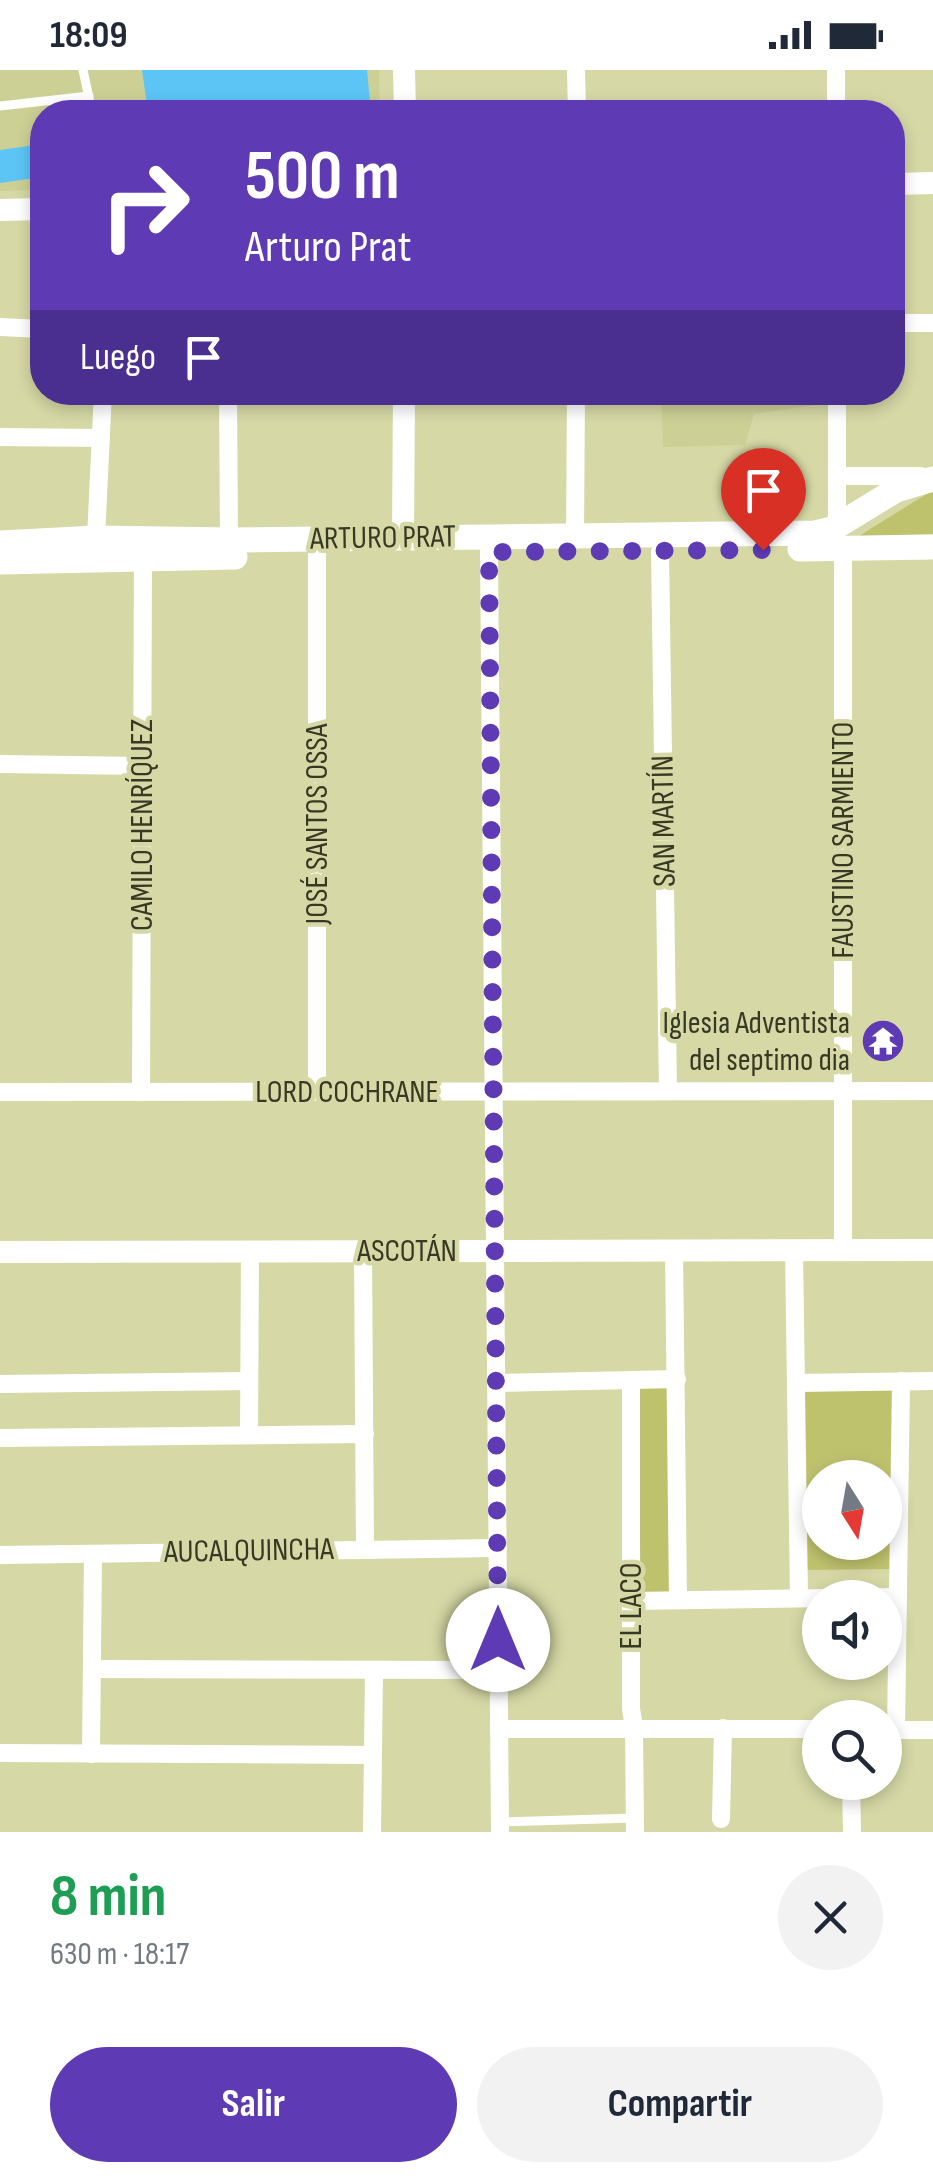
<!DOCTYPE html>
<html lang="es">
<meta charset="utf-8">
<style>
:root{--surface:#fff;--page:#f2f2f3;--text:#1f2937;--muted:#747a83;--accent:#5e3bb4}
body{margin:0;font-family:"Sofia Sans Condensed",sans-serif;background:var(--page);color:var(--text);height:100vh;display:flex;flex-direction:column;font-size:38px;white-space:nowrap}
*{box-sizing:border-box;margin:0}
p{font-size:32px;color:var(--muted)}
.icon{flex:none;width:55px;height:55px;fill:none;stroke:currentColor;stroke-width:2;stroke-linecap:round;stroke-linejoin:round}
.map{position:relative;height:1762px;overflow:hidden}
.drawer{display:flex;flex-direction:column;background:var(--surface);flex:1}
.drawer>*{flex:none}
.guide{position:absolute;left:30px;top:30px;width:875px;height:305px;border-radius:40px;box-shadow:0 5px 15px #0003;background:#5e3bb4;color:#fff;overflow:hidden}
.needle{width:65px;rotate:169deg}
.controls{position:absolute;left:802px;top:1390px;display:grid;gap:20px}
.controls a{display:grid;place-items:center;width:100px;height:100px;border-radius:50%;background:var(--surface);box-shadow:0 5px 15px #0003;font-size:50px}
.pin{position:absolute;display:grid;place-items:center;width:85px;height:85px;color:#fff;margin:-102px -42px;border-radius:50% 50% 50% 0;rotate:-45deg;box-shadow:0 0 10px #0007}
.pin .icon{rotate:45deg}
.me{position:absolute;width:110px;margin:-55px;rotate:0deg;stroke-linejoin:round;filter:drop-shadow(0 0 8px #0008)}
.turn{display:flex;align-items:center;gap:35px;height:210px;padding:0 50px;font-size:45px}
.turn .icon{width:130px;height:130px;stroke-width:2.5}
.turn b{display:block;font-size:70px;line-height:85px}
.then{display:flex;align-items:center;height:95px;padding:0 50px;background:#0003;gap:20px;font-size:38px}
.round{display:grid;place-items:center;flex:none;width:105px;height:105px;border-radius:52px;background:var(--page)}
.summary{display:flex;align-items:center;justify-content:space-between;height:170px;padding:0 50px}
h1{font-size:60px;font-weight:700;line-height:75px;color:#1e9e55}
.button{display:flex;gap:20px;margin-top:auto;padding:20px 50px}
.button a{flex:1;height:115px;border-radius:60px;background:var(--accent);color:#fff;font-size:40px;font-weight:700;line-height:115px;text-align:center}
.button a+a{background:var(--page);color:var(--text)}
.status{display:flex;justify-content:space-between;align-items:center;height:70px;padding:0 50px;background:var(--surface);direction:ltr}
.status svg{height:28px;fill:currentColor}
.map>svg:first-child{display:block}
.built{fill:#cdd095}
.green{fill:#bfc26d;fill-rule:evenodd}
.building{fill:#5cc5f5}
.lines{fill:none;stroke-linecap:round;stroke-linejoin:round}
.lane{stroke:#fff;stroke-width:9}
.street{stroke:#fff;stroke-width:18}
.secondary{stroke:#fff;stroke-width:22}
.primary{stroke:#fff;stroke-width:25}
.route{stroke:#5e3bb4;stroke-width:18;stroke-dasharray:0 32.4}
.labels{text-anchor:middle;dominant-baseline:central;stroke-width:9;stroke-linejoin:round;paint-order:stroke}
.street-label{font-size:32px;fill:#383924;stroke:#d6d9a5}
.poi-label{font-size:32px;fill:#383924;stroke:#d6d9a5;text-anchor:end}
</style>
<div class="status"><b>18:09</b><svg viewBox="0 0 49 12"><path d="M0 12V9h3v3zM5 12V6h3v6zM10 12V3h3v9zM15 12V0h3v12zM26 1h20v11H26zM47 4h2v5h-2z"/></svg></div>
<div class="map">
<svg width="933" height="1762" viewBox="0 0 933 1762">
<rect width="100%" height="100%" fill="#d6d9a5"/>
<!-- built -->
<g class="built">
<path d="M 0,0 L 379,0 L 380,42 L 42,42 L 42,120 L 0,121 Z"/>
<path d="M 661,323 L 822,323 L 822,334 L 754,344 L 745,375 L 663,377 Z"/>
</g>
<!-- green -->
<g class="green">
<path d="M 933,420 L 933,464 L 859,466 Z"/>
<path d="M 671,1316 L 672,1525 L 641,1526 L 637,1317 Z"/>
<path d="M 897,1317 L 891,1499 L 803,1500 L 804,1319 ZM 820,1408 L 885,1408 L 885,1472 L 820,1472 Z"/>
</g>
<!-- building -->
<g class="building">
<path d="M 142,0 L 367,0 L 371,42 L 148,42 Z"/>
<path d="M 42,74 L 42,107 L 0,113 L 0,80 Z"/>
</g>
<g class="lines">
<!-- lane -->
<g class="lane">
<path d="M 83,0 L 92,42"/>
<path d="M 0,36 L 89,26"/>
<path d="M 500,1752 L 635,1748"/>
</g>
<!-- street -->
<g class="street">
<path d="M 576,0 L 577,42"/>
<path d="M 836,0 L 836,42"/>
<path d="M 892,253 L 933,253"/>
<path d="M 0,257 L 42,259"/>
<path d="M 228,322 L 229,470"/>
<path d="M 0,367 L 101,368"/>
<path d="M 837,406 L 921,406"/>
<path d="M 837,457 L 837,322"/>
<path d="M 575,465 L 576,322"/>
<path d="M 96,468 L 103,322"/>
<path d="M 843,478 L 843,1181"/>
<path d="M 489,482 L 500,1762"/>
<path d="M 660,482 L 668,1021"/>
<path d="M 0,694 L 142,696"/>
<path d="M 0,1022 L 933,1021"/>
<path d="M 141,1022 L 143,488"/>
<path d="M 317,1022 L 317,485"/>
<path d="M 674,1180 L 678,1530"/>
<path d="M 794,1180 L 799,1527"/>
<path d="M 363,1181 L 365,1480"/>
<path d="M 631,1310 L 631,1639 L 634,1657 L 635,1762"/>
<path d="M 496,1313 L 677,1309"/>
<path d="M 796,1313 L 933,1311"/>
<path d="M 0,1314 L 249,1311"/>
<path d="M 249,1365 L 250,1181"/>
<path d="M 0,1368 L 365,1364"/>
<path d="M 0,1485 L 498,1478"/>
<path d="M 631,1531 L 897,1527"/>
<path d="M 93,1599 L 499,1600"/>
<path d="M 499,1659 L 820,1659"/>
<path d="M 889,1660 L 933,1660"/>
<path d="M 896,1660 L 901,1311"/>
<path d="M 0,1683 L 373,1685"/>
<path d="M 91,1684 L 93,1484"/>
<path d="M 851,1712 L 852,1762"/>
<path d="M 721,1749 L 723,1658"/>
<path d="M 372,1762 L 374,1601"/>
</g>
<!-- secondary -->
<g class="secondary">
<path d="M 404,0 L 405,42"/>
<path d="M 892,114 L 933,113"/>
<path d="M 0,140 L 42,139"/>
<path d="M 403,468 L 404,322"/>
<path d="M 0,1182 L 933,1180"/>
</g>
<!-- primary -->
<g class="primary">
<path d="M 0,473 L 96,468 L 229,470 L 815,463 L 832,459 L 896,420 L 933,409"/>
<path d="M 800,479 L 933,477"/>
<path d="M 0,492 L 235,487"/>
</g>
</g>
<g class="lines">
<!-- route -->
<path class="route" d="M 498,1570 L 489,482 L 763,480"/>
</g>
<!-- icons -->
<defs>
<g id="temple-disc" transform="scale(2.25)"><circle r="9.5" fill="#5e3bb4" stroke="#d6d9a5"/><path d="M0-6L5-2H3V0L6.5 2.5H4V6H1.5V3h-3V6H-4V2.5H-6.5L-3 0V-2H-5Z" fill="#fff"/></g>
</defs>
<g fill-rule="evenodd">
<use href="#temple-disc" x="883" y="971"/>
</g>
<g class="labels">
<!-- street labels -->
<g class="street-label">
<text transform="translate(383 468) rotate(-1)">ARTURO PRAT</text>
<text transform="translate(664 751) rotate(-91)">SAN MARTÍN</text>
<text transform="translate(317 754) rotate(-90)">JOSÉ SANTOS OSSA</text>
<text transform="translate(142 755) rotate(-90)">CAMILO HENRÍQUEZ</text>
<text transform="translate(843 770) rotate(-90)">FAUSTINO SARMIENTO</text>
<text x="347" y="1022">LORD COCHRANE</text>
<text x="407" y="1181">ASCOTÁN</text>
<text transform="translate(249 1481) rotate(-1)">AUCALQUINCHA</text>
<text transform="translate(631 1536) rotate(-90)">EL LACO</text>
</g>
<!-- poi labels -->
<g class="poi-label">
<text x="850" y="953">Iglesia Adventista<tspan x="850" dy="37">del septimo dia</tspan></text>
</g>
</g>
</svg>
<div class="controls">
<a><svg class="needle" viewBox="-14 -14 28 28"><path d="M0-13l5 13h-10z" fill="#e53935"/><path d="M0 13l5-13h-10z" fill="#747a83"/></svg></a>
<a><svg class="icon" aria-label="sound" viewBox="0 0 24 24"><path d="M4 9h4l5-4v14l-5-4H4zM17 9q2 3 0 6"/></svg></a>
<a><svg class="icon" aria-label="search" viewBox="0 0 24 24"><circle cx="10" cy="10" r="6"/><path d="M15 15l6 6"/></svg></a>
</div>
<div class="pin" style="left:763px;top:480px;background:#d93025"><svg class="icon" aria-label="arrive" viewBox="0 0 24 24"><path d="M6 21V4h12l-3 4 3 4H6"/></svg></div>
<svg class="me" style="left:498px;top:1570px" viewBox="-20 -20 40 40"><circle r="19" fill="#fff"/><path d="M0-13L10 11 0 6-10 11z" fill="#5e3bb4"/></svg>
<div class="guide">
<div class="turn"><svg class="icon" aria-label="right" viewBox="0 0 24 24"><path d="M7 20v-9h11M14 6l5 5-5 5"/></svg><div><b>500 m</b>Arturo Prat</div></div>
<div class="then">Luego<svg class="icon" aria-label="arrive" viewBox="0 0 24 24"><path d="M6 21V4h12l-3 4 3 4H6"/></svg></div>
</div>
</div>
<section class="drawer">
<div class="summary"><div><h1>8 min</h1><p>630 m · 18:17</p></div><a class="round"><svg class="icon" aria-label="close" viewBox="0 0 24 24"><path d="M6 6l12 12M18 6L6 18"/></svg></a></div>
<div class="button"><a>Salir</a><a>Compartir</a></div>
</section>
